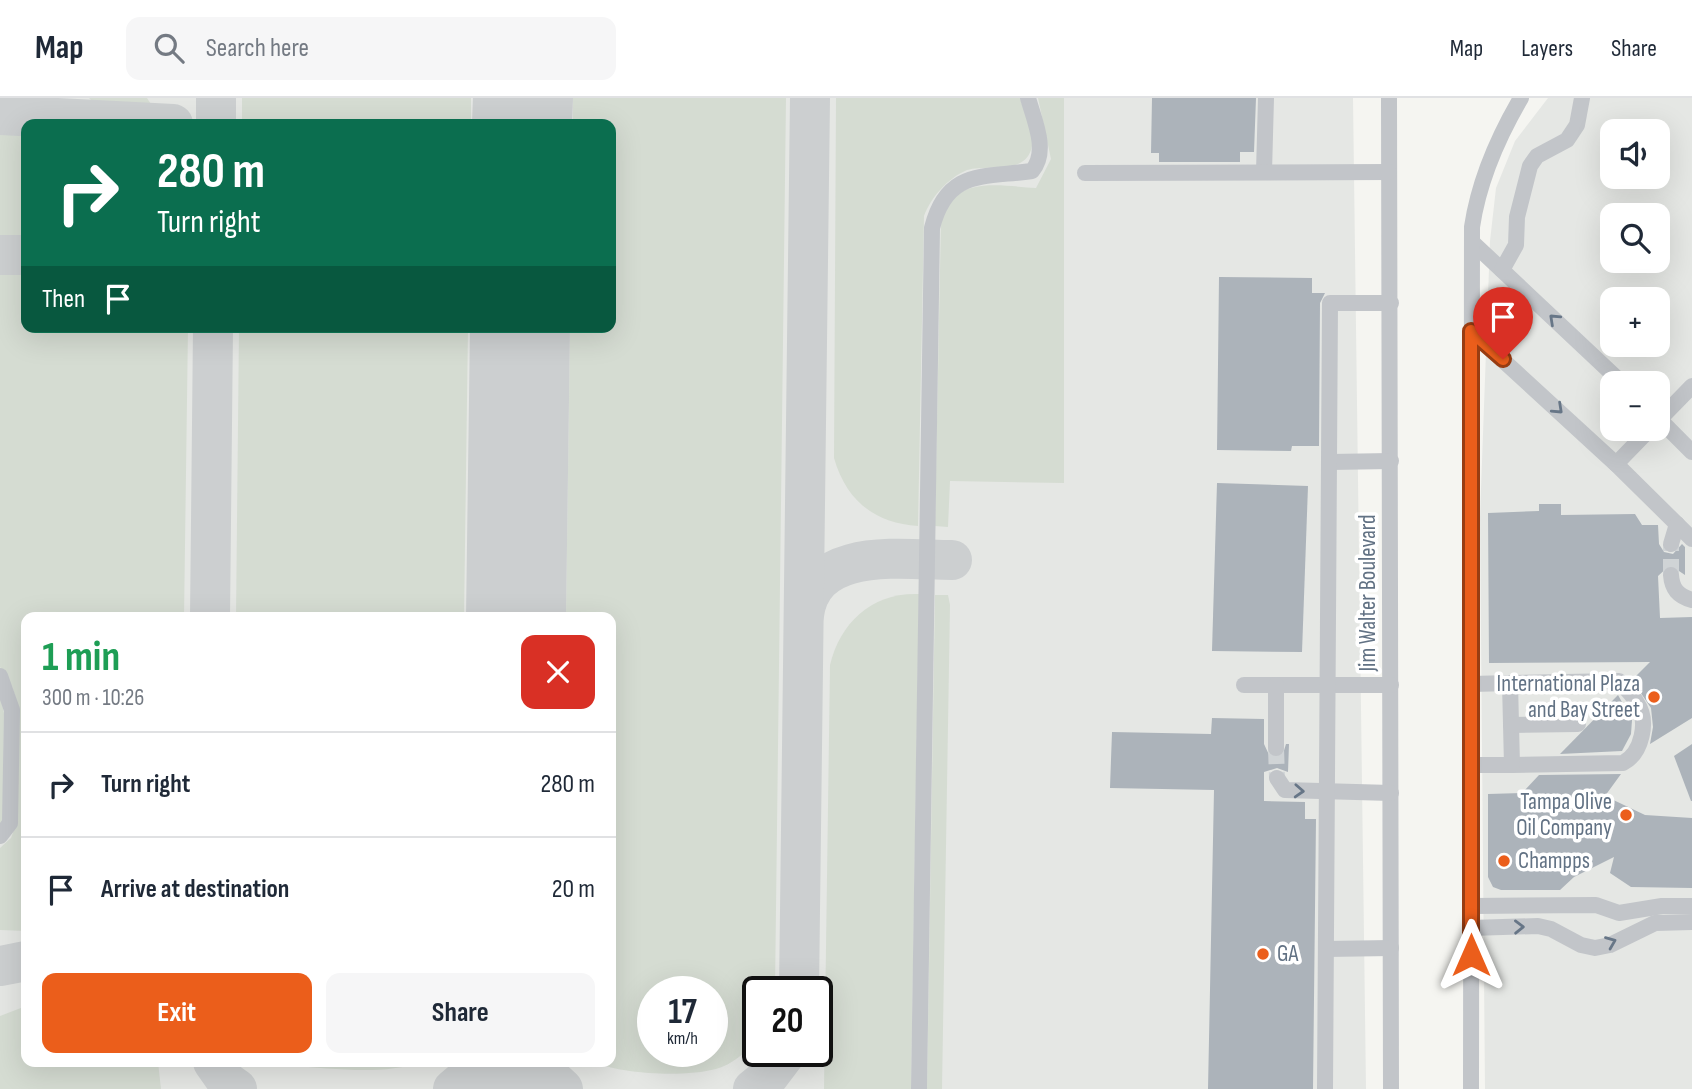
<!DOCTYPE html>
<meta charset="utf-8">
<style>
:root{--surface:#fff;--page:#f6f6f7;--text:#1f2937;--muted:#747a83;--line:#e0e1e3;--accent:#eb5e1b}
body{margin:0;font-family:"Sofia Sans Condensed",sans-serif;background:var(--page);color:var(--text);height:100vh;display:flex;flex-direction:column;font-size:26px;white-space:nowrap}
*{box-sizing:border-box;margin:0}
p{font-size:23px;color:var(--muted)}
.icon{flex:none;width:38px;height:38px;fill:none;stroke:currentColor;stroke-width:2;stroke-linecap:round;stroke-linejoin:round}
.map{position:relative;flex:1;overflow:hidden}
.panel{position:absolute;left:21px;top:514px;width:595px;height:455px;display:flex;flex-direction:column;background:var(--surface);border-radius:14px;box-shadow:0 7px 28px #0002}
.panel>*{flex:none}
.top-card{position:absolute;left:21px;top:21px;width:595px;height:214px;border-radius:14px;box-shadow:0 7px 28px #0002;background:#0b6e4f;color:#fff;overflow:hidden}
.fabs{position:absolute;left:1600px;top:21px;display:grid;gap:14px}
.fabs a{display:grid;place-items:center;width:70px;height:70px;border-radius:14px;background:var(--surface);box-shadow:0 7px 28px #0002;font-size:35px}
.speed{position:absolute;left:637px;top:878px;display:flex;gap:14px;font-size:35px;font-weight:700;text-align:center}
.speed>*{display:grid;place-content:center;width:91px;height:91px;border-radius:50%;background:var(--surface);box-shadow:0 7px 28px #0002;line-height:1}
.speed small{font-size:18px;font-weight:400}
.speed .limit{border:4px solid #111;border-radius:10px;background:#fff;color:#111}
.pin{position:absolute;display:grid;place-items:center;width:60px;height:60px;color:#fff;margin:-72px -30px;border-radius:50% 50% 50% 0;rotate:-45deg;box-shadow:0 0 7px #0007}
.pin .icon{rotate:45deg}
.me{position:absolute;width:77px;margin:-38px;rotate:0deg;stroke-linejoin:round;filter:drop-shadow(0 0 5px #0008)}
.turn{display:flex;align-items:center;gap:24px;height:147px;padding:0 21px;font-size:32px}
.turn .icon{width:91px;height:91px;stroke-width:2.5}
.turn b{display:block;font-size:49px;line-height:60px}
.then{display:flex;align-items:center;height:66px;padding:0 21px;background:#0003;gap:14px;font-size:26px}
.round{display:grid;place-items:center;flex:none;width:74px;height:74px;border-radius:14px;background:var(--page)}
.summary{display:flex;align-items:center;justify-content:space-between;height:119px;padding:0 21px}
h1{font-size:42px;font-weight:700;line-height:52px;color:#1e9e55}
.primary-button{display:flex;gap:14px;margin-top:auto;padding:14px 21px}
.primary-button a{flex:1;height:80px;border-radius:14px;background:var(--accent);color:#fff;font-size:28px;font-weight:700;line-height:80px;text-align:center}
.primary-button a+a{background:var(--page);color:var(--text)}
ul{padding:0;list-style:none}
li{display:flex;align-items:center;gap:21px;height:105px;padding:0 21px;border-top:2px solid var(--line)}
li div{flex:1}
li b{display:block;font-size:26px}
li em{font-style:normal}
header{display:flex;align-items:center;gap:42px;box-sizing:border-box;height:98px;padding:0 35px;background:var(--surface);border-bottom:2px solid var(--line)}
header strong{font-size:33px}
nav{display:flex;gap:38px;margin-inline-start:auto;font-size:24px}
.search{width:490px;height:63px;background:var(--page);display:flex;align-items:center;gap:18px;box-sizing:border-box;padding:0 24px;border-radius:14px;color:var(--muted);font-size:26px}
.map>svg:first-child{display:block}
.built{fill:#e5e7e4;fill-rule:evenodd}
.green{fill:#d5dcd2;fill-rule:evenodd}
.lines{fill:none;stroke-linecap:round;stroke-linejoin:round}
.taxiway{stroke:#cccfd0;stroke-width:40}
.runway{stroke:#cccfd0;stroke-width:100}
.building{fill:#acb3ba}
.minor-tunnel{stroke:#d0d4d6;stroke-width:16;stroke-dasharray:16 8;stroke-linecap:butt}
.minor{stroke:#c2c5c9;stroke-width:16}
.oneway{stroke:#677687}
.route-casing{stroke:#993d12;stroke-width:18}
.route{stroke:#eb5e1b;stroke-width:12}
.poi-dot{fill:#eb5e1b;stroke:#fff;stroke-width:2.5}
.labels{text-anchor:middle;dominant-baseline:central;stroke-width:7;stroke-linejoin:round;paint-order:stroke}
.street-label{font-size:23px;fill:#627284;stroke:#fff}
.poi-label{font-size:23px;fill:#627284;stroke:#fff;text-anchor:end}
</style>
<header>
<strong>Map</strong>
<div class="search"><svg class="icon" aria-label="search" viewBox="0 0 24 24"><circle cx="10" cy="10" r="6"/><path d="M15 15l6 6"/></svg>Search here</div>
<nav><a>Map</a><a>Layers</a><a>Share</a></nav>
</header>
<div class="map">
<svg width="1692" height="991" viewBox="0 0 1692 991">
<rect width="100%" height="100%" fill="#f5f5f1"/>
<!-- built -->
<g class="built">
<path d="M 0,0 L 1353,0 L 1366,991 L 0,991 ZM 26,26 L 611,26 L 611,229 L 26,229 ZM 26,520 L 611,520 L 611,964 L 26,964 ZM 653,894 L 712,894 L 712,954 L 653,954 ZM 758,894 L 817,894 L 817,954 L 758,954 Z"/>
<path d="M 1548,0 L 1692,0 L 1692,991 L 1485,991 L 1480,419 L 1490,143 L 1496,90 L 1515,43 ZM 1612,33 L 1657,33 L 1657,79 L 1612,79 ZM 1612,117 L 1657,117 L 1657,163 L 1612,163 ZM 1612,201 L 1657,201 L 1657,247 L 1612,247 ZM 1612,285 L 1657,285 L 1657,331 L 1612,331 Z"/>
</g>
<!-- green -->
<g class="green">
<path d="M 89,0 L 147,0 L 154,11 L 151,14 L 103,13 Z"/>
<rect x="242" y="0" width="229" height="26"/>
<path d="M 573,0 L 786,0 L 775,892 L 758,894 L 757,943 C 745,954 732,967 716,971 C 686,979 623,977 595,964 L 611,964 L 611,520 L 566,520 L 570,229 L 611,229 L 611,26 L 573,26 ZM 712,894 L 712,954 L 653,954 L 653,894 Z"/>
<path d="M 836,0 L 1020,0 C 1024,14 1036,38 1031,52 C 1023,77 986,66 967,72 C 948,80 931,99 924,118 L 918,428 C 874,425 846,402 834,360 Z"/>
<path d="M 1038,0 L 1064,0 L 1064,385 L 950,383 L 948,429 L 935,428 L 941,121 C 945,114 950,103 956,98 C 975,81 1013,89 1036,90 L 1051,61 Z"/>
<path d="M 0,31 L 26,33 L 26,149 L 0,149 Z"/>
<path d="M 0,168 L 26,168 L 26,229 L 188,229 L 184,520 L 26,520 L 26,833 L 0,832 L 0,750 L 11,740 L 16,726 L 17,604 L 12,588 L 0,569 Z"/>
<path d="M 239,229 L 468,229 L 464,520 L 236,520 Z"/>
<path d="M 919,496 L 911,991 L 824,991 L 830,567 C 840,524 873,494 919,496 Z"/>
<path d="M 935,497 L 948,497 L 950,507 L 942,991 L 927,991 Z"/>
<path d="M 0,596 L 4,615 L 3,723 L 0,730 Z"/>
<path d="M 26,908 L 26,964 L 158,964 L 161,991 L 0,991 L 0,918 Z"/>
<path d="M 278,964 L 422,964 C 381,978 333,970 290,968 Z"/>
</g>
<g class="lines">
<!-- taxiway -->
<g class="taxiway">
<path d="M 0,17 L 173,26"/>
<path d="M 519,20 L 519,0"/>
<path d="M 216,26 L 216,0"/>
<path d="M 0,157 L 26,157"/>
<path d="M 804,517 C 813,447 903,462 952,462"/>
<path d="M 210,520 L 213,229"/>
<path d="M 0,868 L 26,863"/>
<path d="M 799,894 L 810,0"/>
<path d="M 213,964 L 227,984 L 237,991"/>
<path d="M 534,964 L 563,991"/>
<path d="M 453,991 L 485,964"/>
<path d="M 753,991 L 768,979 L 787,954"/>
</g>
<!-- runway -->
<g class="runway">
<path d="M 522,26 L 523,0"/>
<path d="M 516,520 L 520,229"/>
<path d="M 510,991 L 510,964"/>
</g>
</g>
<!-- building -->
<g class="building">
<path d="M 1152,0 L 1256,0 L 1254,54 L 1240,54 L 1240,64 L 1159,64 L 1159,55 L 1151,55 Z"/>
<path d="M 1219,179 L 1312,180 L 1312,195 L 1325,195 L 1320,205 L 1319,348 L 1292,348 L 1291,353 L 1217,352 Z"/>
<path d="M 1217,385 L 1308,388 L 1302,554 L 1212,553 Z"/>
<path d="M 1539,406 L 1561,406 L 1561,417 L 1635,416 L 1642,427 L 1658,427 L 1659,446 L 1664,454 L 1673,456 L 1682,446 L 1685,449 L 1685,477 L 1670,467 L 1658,478 L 1660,520 L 1692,519 L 1692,620 L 1650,646 L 1653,629 L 1651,610 L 1632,582 L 1650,564 L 1489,565 L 1488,415 L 1539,413 Z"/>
<path d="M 1618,597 L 1632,622 L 1631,636 L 1622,653 L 1560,656 Z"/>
<path d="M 1212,620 L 1264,621 L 1264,646 L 1270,659 L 1282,659 L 1286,646 L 1289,646 L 1288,674 L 1277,670 L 1264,674 L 1264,703 L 1305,704 L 1305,721 L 1316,721 L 1313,991 L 1208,991 L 1214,692 L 1110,690 L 1112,634 L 1211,636 Z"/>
<path d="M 1692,646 L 1692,703 L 1691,703 L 1674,658 Z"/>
<path d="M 1621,676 L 1605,698 L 1645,717 L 1692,720 L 1692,790 L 1631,789 L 1610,775 L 1614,759 L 1574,779 L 1560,792 L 1501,792 L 1493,789 L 1488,779 L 1488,696 L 1522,695 L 1539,677 Z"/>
</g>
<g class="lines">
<!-- minor-tunnel -->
<g class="minor-tunnel">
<path d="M 1671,477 L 1671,446"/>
<path d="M 1276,650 L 1277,680"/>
</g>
<!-- minor -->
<g class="minor">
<path d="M 1389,0 L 1391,991"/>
<path d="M 1264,74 L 1266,0"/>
<path d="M 1085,75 L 1389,74"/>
<path d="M 1472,144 L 1622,285"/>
<path d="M 1502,172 L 1516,147 L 1517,119 L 1530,68 L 1537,58 L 1567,42 L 1577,27 L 1582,0"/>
<path d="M 1471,233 L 1616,366 L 1692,441"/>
<path d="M 1657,319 L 1692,354"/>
<path d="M 1657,324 L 1692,288"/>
<path d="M 1330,364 L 1391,363"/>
<path d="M 1616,366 L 1650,331"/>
<path d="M 1671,446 L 1677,426"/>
<path d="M 1671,477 C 1672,491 1678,498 1692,502"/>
<path d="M 0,578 L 12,612 L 10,725 L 0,738"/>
<path d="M 1510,585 L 1619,583 C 1625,590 1633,597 1637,605 C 1649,623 1642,655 1623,665 L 1512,667"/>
<path d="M 1472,586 L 1510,585 L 1512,667 L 1472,667"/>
<path d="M 1244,587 L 1391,587"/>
<path d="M 1511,627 L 1578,626"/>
<path d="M 1276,650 L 1276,587"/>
<path d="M 1277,680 L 1285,692 L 1391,695"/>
<path d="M 1471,808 L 1596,807 L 1619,815 L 1662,808 L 1692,808"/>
<path d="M 1471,830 L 1538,828 L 1551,831 L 1581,847 L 1595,850 L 1610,847 L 1655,825 L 1692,824"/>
<path d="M 1326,851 L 1391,850"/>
<path d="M 919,991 L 932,130 C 947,71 983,80 1032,73 C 1049,53 1034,22 1028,0"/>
<path d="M 1325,991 L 1330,205 L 1391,205"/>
<path d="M 1471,991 L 1472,129 C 1479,82 1497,41 1521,0"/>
</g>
</g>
<!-- one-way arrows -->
<defs><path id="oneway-chevron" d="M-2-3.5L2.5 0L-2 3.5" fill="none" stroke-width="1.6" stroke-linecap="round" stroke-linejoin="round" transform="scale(1.75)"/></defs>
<g class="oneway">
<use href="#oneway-chevron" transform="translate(1554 221) rotate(-137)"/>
<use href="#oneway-chevron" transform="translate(1558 311) rotate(43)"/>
<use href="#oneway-chevron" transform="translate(1299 693) rotate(3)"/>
<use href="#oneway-chevron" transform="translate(1519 829) rotate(-1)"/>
<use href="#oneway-chevron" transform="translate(1611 844) rotate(-22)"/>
</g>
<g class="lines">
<!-- route casing -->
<g class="route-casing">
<path id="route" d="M 1471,857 L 1471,233 L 1503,261"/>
</g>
<!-- route -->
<use href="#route" class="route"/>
</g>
<!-- markers -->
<g class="poi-dot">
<circle cx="1654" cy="599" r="7"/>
<circle cx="1626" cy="717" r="7"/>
<circle cx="1504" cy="763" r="7"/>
<circle cx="1263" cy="856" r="7"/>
</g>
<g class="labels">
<!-- street labels -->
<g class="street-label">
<text transform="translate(1368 495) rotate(-90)">Jim Walter Boulevard</text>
</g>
<!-- poi labels -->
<g class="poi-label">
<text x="1640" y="586">International Plaza<tspan x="1640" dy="26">and Bay Street</tspan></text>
<text x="1612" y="704">Tampa Olive<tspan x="1612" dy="26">Oil Company</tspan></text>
<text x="1518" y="763" text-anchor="start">Champps</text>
<text x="1277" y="856" text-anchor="start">GA</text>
</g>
</g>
</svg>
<div class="fabs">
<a><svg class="icon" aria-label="sound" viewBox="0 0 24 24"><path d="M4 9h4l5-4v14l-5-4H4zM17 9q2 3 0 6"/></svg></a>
<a><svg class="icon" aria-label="search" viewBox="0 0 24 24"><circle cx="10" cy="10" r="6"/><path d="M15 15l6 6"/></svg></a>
<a>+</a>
<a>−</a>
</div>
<div class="speed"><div>17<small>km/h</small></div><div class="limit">20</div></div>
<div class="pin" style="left:1503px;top:261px;background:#d93025"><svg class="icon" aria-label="arrive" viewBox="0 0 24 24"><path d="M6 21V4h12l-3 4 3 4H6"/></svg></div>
<svg class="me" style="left:1471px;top:857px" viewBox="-20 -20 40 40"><path d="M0-17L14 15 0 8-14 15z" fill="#eb5e1b" stroke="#fff" stroke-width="4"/></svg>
<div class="top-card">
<div class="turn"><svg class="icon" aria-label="right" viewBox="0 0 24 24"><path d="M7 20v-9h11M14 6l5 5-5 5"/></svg><div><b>280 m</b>Turn right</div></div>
<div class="then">Then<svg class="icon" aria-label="arrive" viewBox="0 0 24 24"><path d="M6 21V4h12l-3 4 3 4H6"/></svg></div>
</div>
<section class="panel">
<div class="summary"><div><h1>1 min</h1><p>300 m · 10:26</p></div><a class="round" style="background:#d93025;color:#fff"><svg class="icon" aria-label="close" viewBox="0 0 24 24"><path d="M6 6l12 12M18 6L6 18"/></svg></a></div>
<ul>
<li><svg class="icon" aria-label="right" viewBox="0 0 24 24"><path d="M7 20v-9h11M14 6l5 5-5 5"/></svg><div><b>Turn right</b></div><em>280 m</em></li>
<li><svg class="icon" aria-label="arrive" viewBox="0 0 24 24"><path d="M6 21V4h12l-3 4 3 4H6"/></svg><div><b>Arrive at destination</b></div><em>20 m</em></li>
</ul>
<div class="primary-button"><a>Exit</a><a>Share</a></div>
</section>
</div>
